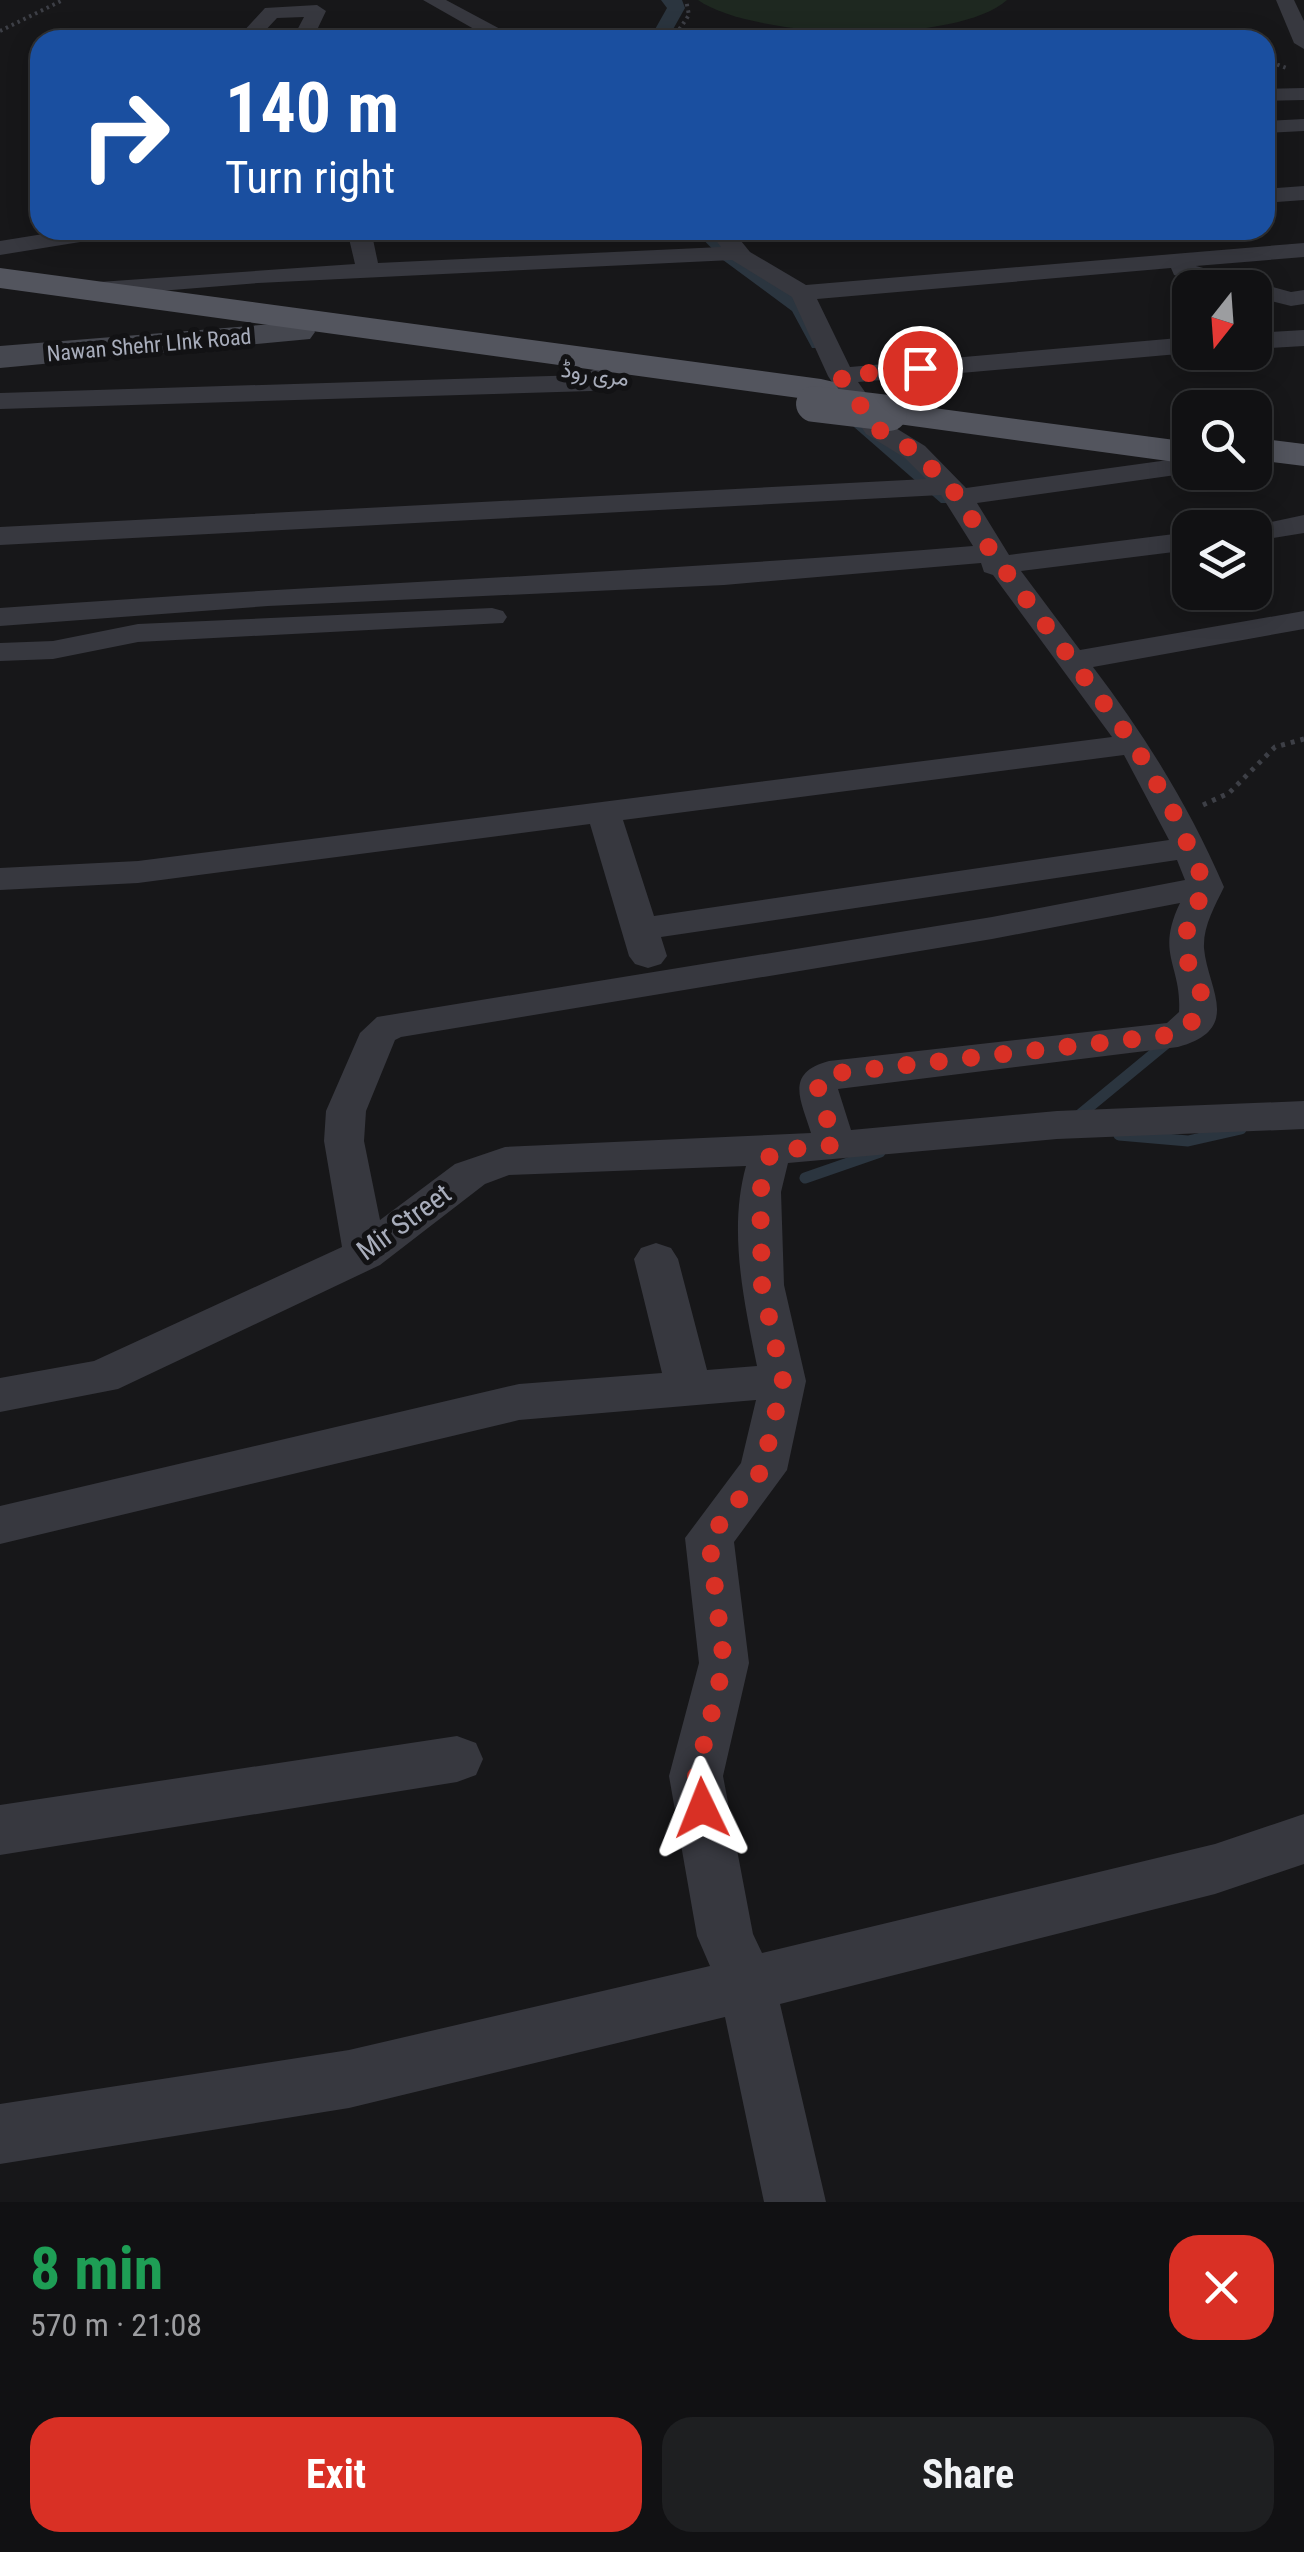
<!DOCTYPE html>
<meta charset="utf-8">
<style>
:root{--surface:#111113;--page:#1e1f21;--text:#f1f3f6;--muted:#9c9da0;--line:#303133;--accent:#d93025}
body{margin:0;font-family:"Roboto Condensed",Vazirmatn,sans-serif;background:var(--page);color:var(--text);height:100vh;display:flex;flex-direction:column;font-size:38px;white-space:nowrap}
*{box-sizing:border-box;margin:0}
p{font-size:32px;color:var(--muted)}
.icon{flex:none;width:55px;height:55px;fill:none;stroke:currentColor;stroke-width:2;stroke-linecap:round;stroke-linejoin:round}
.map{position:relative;height:2202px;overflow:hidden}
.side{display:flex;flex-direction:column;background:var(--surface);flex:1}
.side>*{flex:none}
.guide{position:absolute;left:30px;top:30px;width:1245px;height:210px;border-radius:30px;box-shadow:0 5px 25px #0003,0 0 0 2px var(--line);background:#1a4fa0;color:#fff;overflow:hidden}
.needle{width:65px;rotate:197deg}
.tools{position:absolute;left:1172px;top:270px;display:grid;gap:20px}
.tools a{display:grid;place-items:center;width:100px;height:100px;border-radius:20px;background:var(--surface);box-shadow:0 5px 25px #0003,0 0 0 2px var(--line);font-size:50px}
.pin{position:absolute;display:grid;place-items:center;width:85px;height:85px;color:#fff;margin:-42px;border:5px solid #fff;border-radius:50%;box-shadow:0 2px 10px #0007}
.me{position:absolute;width:110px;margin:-55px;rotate:358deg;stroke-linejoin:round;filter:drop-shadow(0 0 8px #0008)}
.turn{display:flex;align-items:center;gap:35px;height:210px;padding:0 30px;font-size:45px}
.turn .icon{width:130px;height:130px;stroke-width:2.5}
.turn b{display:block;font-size:70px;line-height:85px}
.round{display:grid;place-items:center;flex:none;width:105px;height:105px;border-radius:30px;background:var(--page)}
.summary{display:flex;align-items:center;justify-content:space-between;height:170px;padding:0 30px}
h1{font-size:60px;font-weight:700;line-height:75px;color:#1e9e55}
.cta{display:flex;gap:20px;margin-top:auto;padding:20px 30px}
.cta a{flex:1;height:115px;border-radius:30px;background:var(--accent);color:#fff;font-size:40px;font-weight:700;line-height:115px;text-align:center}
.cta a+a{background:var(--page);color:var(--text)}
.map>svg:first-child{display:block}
.green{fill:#1e2820}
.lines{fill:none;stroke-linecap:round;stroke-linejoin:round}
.stream{stroke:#2b353f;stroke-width:11}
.canal{fill:#2b353f;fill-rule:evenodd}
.path-far1{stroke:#3d3f46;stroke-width:4;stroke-dasharray:2.5 4;stroke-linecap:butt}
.path{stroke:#3d3f46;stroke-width:5;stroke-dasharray:4 6;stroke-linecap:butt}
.street{fill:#37383f;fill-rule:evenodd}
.secondary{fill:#45474f;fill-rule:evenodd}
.primary{fill:#53555e;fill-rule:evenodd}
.primary-bridge{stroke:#53555e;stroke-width:36}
.route{stroke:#d93025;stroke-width:18;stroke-dasharray:0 32.4}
.labels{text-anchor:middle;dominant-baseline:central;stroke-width:10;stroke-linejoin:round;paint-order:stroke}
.far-street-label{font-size:22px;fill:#a8adbb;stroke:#121214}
.street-label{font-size:28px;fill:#a8adbb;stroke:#121214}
</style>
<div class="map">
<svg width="1304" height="2202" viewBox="0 0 1304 2202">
<rect width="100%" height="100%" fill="#171719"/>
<!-- green -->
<path class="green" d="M 698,0 L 1007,0 C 955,46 753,39 698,0 Z"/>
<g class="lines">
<!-- stream -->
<g class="stream">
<path d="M 1077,1117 L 1168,1042"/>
<path d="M 1119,1135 L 1188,1141 L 1241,1129"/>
<path d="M 805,1178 L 880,1152"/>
</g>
<!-- canal -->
<g class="canal">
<path d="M 661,0 L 682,0 L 685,8 L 667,40 L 649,40 L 667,8 Z"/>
<path d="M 694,230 L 717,230 L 810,302 L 832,343 L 828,348 L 812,348 L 792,311 L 723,260 Z"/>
<path d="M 863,414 L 872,417 L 959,491 L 963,497 L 959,503 L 941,503 L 854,427 L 850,422 L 854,417 Z"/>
</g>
<!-- path-far1 -->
<g class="path-far1">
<path d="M 0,31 L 63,0"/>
<path d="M 672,40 L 689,15 L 686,0"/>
<path d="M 1265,60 L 1289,69"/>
</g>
<!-- path -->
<path class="path" d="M 1203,805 L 1229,793 L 1275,747 L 1304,739"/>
<!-- street -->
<g class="street">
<path d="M 423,0 L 446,0 L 519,39 L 297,40 L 294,36 L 304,17 L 277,18 L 263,33 L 270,40 L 247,40 L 241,34 L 265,8 L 317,5 L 326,11 L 317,30 L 481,33 Z"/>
<path d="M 1276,0 L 1294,0 L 1304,21 L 1304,49 L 1294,43 Z"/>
<path d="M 1304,88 L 1304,100 L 1265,101 L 1265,89 Z"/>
<path d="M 1304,119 L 1304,131 L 1265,133 L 1265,121 Z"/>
<path d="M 1304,186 L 1304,200 L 1265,203 L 1265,189 Z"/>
<path d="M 68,230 L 123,230 L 111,237 L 0,255 L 0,241 Z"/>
<path d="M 347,230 L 371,230 L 378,263 L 721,247 L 708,230 L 732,230 L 750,252 L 806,285 L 1304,243 L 1304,257 L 1196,266 L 1291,292 L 1304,290 L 1304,304 L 1291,306 L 1255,297 L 1255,288 L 1218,288 L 1174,275 L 1171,268 L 817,299 L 850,367 L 1190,337 L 1190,353 L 858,382 L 886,422 L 925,446 L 966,488 L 1190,457 L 1190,472 L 1193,472 L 1190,473 L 977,503 L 1009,555 L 1190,532 L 1190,550 L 1021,571 L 1080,650 L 1304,611 L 1304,629 L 1093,667 C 1146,737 1189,806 1224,887 C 1215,906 1203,926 1204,948 C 1207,988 1244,1029 1178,1047 L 838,1089 L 851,1130 L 1057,1111 L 1304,1101 L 1304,1129 L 1057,1139 L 788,1163 L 781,1192 L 784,1285 L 806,1381 L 787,1470 L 734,1542 L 749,1663 L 723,1776 L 753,1934 L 762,1953 L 1215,1844 L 1304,1814 L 1304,1864 L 1215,1894 L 780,2004 L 826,2202 L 764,2202 L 725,2017 L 349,2108 L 0,2164 L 0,2104 L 349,2050 L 710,1966 L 697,1936 L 669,1776 L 699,1663 L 685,1538 L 741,1463 L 756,1400 L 519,1420 L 0,1544 L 0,1506 L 519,1384 L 662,1373 L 634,1259 L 641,1248 L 656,1243 L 671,1248 L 678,1259 L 707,1370 L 757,1366 C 744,1301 728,1231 746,1166 L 509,1175 L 485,1184 L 380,1265 L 118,1389 L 0,1412 L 0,1378 L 94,1361 L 342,1247 L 324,1141 L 326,1111 L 360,1033 L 377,1017 L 992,917 L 1185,880 L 1177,860 L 661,937 L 667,956 L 661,964 L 648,968 L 635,964 L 629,956 L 590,824 L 138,883 L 0,890 L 0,868 L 138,861 L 1112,737 L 993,575 L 984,572 L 981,563 L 724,585 L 268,606 L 0,626 L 0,608 C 324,584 649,573 973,546 L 941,495 L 0,545 L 0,527 L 926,479 L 905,458 L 866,434 L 828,376 L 792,297 L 732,260 L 258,283 L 85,297 L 73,290 L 85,283 L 355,264 ZM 1124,755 L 1169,840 L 654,916 L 623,820 ZM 1180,903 C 1155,955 1182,965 1179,1012 L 1167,1023 L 829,1061 C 784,1073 801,1100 811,1133 L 505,1147 L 455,1164 L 380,1220 L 364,1141 L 366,1111 L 395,1040 L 401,1037 L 992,939 Z"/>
<path d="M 1304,330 L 1304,346 L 1255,349 L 1255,333 Z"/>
<path d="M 598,367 L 611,375 L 600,389 L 591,391 L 0,409 L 0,393 L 584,375 Z"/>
<path d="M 1304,515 L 1304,533 L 1255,541 L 1255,528 L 1244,528 Z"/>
<path d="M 492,608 L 503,611 L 507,617 L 503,623 L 138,642 L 53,659 L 0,661 L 0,643 L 53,641 L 138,624 Z"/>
<path d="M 457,1736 L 476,1743 L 483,1759 L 476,1775 L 457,1782 L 0,1855 L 0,1805 Z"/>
</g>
<!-- secondary -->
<path class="secondary" d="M 298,322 L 310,325 L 315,332 L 310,339 L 0,368 L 0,346 Z"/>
<!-- primary -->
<g class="primary">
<path d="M 0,268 L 821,379 L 834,382 L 839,390 L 834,398 L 821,401 L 0,288 Z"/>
<path d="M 889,402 L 1190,442 L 1190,464 L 876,421 L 871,413 L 876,405 Z"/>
<path d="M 1255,438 L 1304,444 L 1304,466 L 1255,460 Z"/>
</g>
<!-- primary-bridge -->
<path class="primary-bridge" d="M 814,404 L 889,413"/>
</g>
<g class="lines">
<!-- route -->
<path class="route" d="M 702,1808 L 696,1776 L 724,1663 L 709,1538 L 762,1470 L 783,1381 L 762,1285 L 760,1192 L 771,1151 L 835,1145 L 818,1089 L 820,1080 L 829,1074 L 1178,1034 L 1198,1016 L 1201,990 L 1187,960 L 1187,923 L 1206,887 L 1176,817 L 1134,744 L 992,553 L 959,497 L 916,452 L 876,428 L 840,376 L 920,368"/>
</g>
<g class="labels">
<!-- far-street labels -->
<g class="far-street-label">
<text transform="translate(149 345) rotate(-5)">Nawan Shehr LInk Road</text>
<text transform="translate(595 374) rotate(8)">مری روڈ</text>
</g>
<!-- street labels -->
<g class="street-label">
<text transform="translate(404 1222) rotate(-36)">Mir Street</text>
</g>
</g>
</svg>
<div class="tools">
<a><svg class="needle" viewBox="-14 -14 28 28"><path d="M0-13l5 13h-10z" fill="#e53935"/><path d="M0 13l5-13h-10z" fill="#9c9da0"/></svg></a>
<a><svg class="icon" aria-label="search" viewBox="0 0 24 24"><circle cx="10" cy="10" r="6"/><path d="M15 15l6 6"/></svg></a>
<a><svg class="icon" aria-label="layers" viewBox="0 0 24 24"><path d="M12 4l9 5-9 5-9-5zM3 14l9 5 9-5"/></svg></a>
</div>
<div class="pin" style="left:920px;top:368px;background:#d93025"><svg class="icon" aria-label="arrive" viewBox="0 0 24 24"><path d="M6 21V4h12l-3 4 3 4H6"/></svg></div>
<svg class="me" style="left:702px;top:1808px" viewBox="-20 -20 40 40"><path d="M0-17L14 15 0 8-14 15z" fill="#d93025" stroke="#fff" stroke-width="4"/></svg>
<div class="guide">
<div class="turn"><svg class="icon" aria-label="right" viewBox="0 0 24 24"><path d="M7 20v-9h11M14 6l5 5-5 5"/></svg><div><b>140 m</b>Turn right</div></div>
</div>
</div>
<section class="side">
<div class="summary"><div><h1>8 min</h1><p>570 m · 21:08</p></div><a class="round" style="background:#d93025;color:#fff"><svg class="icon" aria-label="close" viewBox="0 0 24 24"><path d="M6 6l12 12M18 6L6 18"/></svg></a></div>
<div class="cta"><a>Exit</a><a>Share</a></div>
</section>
